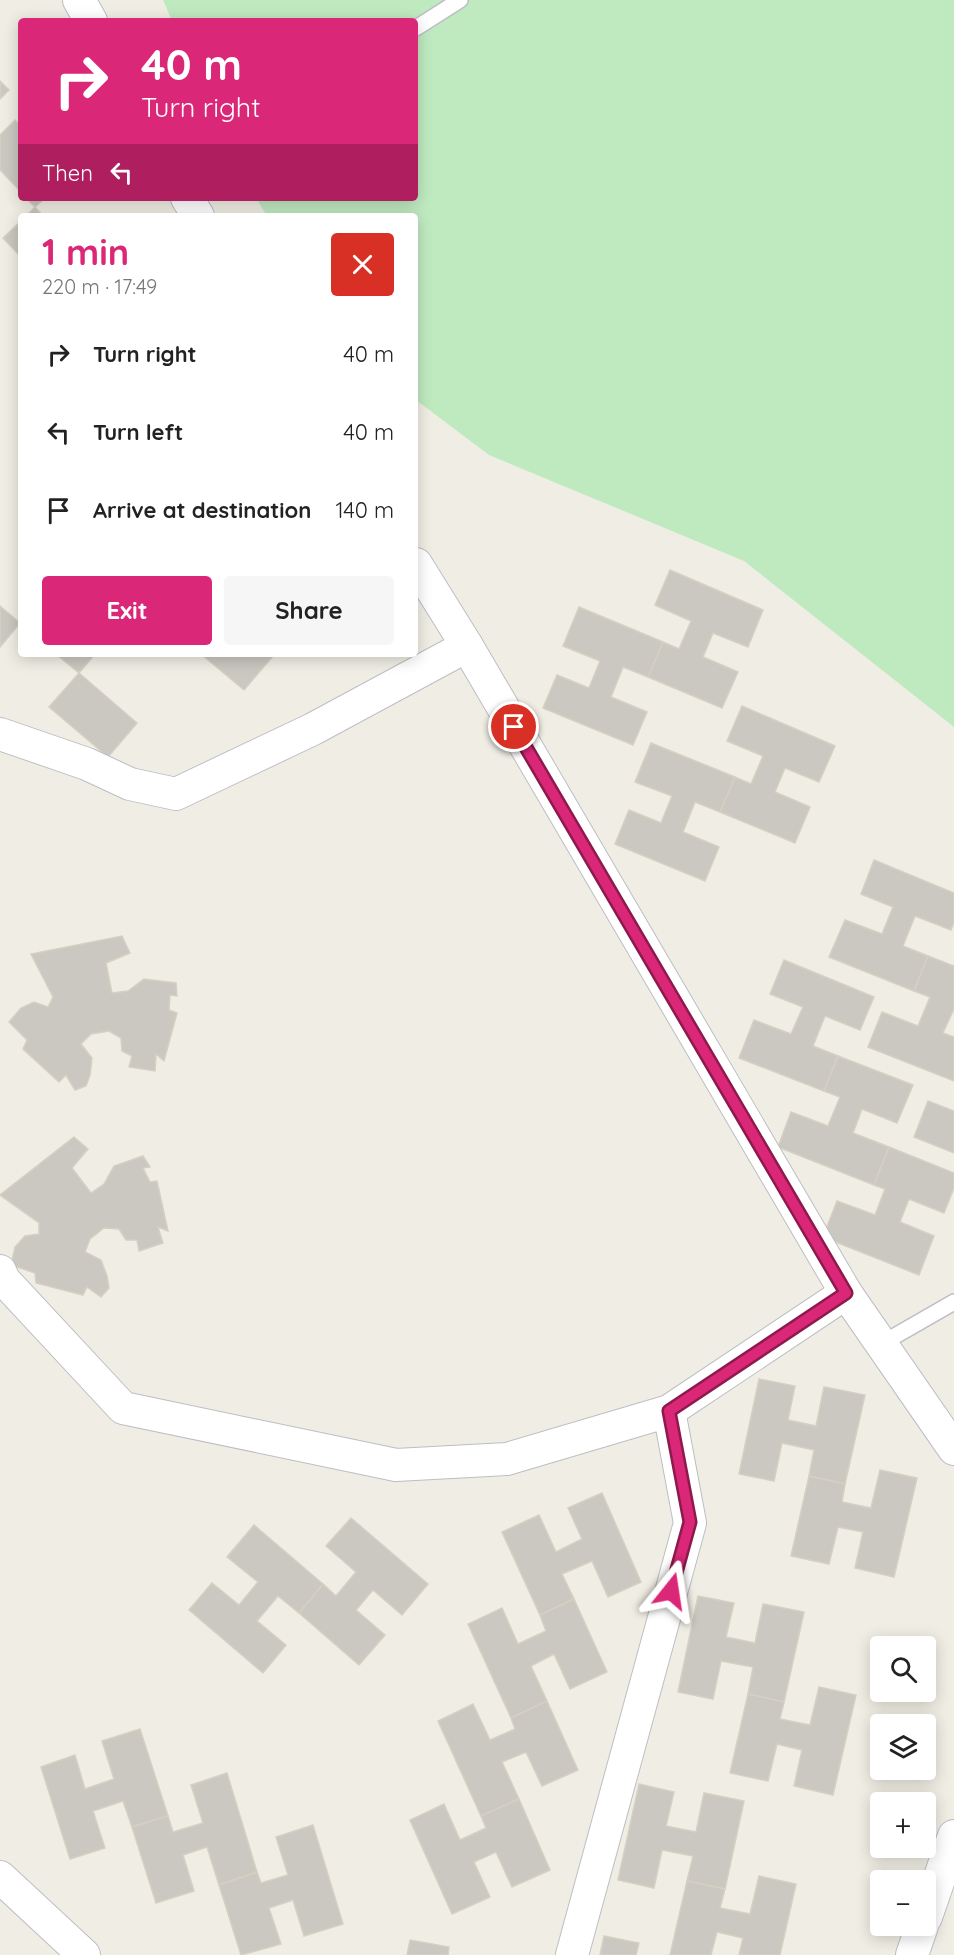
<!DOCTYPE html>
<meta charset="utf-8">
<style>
:root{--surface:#fff;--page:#f6f6f6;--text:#222;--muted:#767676;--accent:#db2777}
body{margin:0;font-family:Quicksand,sans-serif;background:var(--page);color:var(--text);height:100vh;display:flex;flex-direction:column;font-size:22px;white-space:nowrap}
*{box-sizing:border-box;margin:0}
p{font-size:20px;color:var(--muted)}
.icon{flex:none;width:33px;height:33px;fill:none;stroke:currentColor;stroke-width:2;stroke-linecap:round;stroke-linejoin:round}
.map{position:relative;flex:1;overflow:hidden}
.panel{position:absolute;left:18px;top:213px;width:400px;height:444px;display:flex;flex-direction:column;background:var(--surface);border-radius:6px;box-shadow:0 3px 15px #0003}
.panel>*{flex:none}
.top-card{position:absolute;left:18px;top:18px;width:400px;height:183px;border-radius:6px;box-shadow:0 3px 15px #0003;background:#db2777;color:#fff;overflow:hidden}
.controls{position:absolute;left:870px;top:1636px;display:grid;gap:12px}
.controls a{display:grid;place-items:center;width:66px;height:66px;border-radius:6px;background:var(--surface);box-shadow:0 3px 15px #0003;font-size:30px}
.pin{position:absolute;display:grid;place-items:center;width:51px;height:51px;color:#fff;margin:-26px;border:3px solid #fff;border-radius:50%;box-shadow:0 2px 6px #0007}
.me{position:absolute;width:66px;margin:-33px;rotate:15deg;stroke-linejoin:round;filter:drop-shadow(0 0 4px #0008)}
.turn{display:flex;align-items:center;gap:21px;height:126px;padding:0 24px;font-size:27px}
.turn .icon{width:78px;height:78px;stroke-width:2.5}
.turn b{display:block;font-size:42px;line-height:51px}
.then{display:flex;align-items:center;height:57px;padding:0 24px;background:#0003;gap:12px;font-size:22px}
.round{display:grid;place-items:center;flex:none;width:63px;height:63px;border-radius:6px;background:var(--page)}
.headline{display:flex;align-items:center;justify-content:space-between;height:102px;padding:0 24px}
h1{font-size:36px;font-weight:800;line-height:45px;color:var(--accent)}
.action{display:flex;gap:12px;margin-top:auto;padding:12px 24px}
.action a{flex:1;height:69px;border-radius:6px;background:var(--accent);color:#fff;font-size:24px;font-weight:800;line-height:69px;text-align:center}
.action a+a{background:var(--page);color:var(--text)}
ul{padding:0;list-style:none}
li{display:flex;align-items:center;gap:18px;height:78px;padding:0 24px}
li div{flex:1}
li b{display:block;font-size:22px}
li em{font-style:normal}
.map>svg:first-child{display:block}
.green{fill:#bfeac0}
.building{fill:#cbc8c1;stroke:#d5d0c2;stroke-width:1.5}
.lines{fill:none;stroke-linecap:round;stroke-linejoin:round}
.service-casing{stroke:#bcbec4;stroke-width:18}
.minor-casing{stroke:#bcbec4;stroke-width:34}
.service{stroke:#fff;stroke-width:15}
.minor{stroke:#fff;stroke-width:32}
.route-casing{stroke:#8e194d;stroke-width:15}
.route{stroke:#db2777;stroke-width:10}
</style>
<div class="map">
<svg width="954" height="1955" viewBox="0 0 954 1955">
<rect width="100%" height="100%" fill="#f0eee4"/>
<!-- green -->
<path class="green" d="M 163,0 L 954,0 L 954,727 L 744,561 L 489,455 L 416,400 L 416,216 L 267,216 L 256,198 L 416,198 L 416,21 L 172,21 Z"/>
<!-- building -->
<g class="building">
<path d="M 0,81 L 9,90 L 0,99 Z"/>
<path d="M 15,120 L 21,126 L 21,192 L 0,170 L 0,135 Z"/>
<path d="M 26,198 L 45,198 L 35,207 Z"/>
<path d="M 35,207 L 43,216 L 26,216 Z"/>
<path d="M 21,221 L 21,257 L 3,238 Z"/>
<path d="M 670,570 L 763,610 L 748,647 L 713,633 L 703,657 L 738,672 L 722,708 L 648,677 L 663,642 L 679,649 L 691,621 L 655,605 Z"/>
<path d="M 0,606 L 20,623 L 0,647 Z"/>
<path d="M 579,607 L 663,642 L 648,677 L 623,667 L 611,697 L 647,712 L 633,745 L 543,708 L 557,675 L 589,688 L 600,661 L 563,646 Z"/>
<path d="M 56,654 L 95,654 L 79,673 Z"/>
<path d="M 201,654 L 271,654 L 273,656 L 244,690 Z"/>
<path d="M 79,673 L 137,723 L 108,757 L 49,707 Z"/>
<path d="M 742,706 L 835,746 L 819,782 L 785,768 L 775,792 L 810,807 L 795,843 L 720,812 L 735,777 L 751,784 L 763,756 L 727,741 Z"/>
<path d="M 651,743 L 735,777 L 720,812 L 695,802 L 683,832 L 719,847 L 705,881 L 615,844 L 629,810 L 661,823 L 672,796 L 635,782 Z"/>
<path d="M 874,860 L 954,893 L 954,922 L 951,930 L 915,916 L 903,946 L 928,956 L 914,991 L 829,957 L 845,920 L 882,934 L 893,907 L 861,894 Z"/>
<path d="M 122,936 L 130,953 L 106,963 L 112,993 L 128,991 L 144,979 L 176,983 L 177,996 L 170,995 L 169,1010 L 177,1013 L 164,1061 L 156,1054 L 155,1071 L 129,1067 L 132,1056 L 122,1051 L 121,1038 L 109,1031 L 91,1034 L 81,1044 L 92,1058 L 90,1075 L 86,1086 L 75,1090 L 66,1075 L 59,1082 L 23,1049 L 27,1040 L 9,1022 L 21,1008 L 34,1002 L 48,1007 L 53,997 L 31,954 Z"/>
<path d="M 928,956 L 954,966 L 954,1009 L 943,1033 L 954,1037 L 954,1081 L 868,1047 L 882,1012 L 918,1026 L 930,997 L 914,991 Z"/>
<path d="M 784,960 L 874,997 L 860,1030 L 825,1016 L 813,1046 L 838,1056 L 824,1091 L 739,1058 L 754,1020 L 791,1034 L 803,1007 L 770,994 Z"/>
<path d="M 838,1056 L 913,1085 L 897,1123 L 862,1109 L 853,1133 L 889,1147 L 874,1185 L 778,1147 L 791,1112 L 828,1126 L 840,1097 L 824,1091 Z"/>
<path d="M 928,1101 L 954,1111 L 954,1153 L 914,1137 Z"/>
<path d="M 74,1137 L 88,1149 L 72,1168 L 91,1193 L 104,1184 L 114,1166 L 143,1156 L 150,1167 L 143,1168 L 150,1182 L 157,1181 L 168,1231 L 158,1227 L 163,1243 L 139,1251 L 137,1240 L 126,1240 L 119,1229 L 104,1228 L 90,1239 L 85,1252 L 101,1260 L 107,1276 L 109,1288 L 101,1297 L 87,1287 L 83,1295 L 36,1283 L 35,1273 L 11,1265 L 15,1247 L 25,1236 L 39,1234 L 39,1223 L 0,1195 Z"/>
<path d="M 889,1147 L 954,1173 L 954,1188 L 944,1213 L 909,1199 L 900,1222 L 934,1236 L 919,1275 L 823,1237 L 837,1201 L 875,1215 L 885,1189 L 874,1185 Z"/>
<path d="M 759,1379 L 795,1386 L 788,1420 L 816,1426 L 824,1387 L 865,1395 L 845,1484 L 809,1476 L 814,1450 L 782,1443 L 774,1481 L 739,1474 Z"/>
<path d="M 880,1470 L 917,1478 L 894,1577 L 855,1568 L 863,1532 L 838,1527 L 829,1564 L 791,1556 L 809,1476 L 845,1484 L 842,1502 L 871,1508 Z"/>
<path d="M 602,1493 L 641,1582 L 608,1597 L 592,1561 L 562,1574 L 574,1599 L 540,1615 L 502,1532 L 539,1515 L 556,1552 L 582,1539 L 568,1508 Z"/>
<path d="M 351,1518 L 428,1584 L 402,1615 L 373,1590 L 356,1610 L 385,1635 L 359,1665 L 299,1613 L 323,1584 L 336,1596 L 356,1572 L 326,1546 Z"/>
<path d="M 254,1525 L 323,1584 L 299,1613 L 278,1596 L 257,1621 L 286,1645 L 263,1673 L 189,1610 L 212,1583 L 239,1605 L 258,1582 L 227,1557 Z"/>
<path d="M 698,1596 L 734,1603 L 726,1637 L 755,1643 L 763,1604 L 804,1612 L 784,1702 L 748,1694 L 753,1667 L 721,1661 L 713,1699 L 678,1692 Z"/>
<path d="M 574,1599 L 607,1672 L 570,1689 L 554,1654 L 531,1666 L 547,1701 L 511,1718 L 468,1624 L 502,1608 L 518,1644 L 546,1631 L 540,1615 Z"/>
<path d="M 819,1687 L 856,1695 L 833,1795 L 794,1786 L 802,1750 L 777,1744 L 768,1781 L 730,1773 L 748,1694 L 784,1702 L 780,1719 L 810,1725 Z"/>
<path d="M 547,1701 L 578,1770 L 542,1786 L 526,1752 L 502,1762 L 519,1799 L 481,1816 L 438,1721 L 473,1704 L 490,1740 L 515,1729 L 511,1718 Z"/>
<path d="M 140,1729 L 168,1816 L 132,1827 L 123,1801 L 93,1811 L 105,1848 L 70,1859 L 41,1767 L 75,1755 L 85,1789 L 114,1779 L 102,1741 Z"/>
<path d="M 227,1773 L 257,1872 L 219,1885 L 207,1847 L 183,1855 L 194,1891 L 156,1903 L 132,1827 L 168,1816 L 173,1832 L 203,1823 L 191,1785 Z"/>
<path d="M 639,1784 L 674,1792 L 666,1826 L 696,1832 L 704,1793 L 744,1801 L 725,1889 L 687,1881 L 693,1856 L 662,1850 L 654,1888 L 618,1880 Z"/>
<path d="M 519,1799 L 550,1870 L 512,1887 L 496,1852 L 474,1862 L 490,1897 L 452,1914 L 410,1820 L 444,1804 L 460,1840 L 486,1828 L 481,1816 Z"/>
<path d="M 313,1825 L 343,1924 L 304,1936 L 293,1900 L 269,1908 L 281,1944 L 241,1955 L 219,1885 L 257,1872 L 261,1883 L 288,1875 L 276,1837 Z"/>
<path d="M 759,1876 L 796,1884 L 780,1955 L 739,1955 L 743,1938 L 717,1932 L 711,1955 L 670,1955 L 687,1881 L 725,1889 L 720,1908 L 750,1914 Z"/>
<path d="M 604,1936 L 639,1943 L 636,1955 L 600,1955 Z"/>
<path d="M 410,1940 L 449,1947 L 448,1955 L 407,1955 Z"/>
</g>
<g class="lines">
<!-- service casing -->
<g class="service-casing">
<g id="service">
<path d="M 416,28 L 460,0"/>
<path d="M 881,1344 L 954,1302"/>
</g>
</g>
<!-- minor casing -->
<g class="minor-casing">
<g id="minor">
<path d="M 79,0 L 91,21"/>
<path d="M 187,198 L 198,216"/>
<path d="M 416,564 L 467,646 L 846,1293 L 954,1449"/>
<path d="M 0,734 L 87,764 L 130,784 L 176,794 L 313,729 L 467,646"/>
<path d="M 0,1271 L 4,1280 L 123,1408 L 396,1465 L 507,1459 L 669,1411 L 846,1293"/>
<path d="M 0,1877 L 84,1955"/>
<path d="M 926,1917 L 954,1836"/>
<path d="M 572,1955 L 690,1523 L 669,1411"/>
<path d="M 912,1955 L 922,1926"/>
</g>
</g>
<!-- service -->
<use href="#service" class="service"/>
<!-- minor -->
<use href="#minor" class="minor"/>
</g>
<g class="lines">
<!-- route casing -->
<g class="route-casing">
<path id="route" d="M 514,727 L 846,1293 L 669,1411 L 690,1522 L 671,1591"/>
</g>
<!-- route -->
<use href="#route" class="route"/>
</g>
</svg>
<div class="controls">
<a><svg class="icon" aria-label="search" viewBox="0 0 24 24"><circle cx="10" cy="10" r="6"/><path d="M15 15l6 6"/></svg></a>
<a><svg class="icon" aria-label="layers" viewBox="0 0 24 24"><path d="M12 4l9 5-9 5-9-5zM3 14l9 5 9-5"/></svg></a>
<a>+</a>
<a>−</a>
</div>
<div class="pin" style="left:514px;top:727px;background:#d93025"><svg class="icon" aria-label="arrive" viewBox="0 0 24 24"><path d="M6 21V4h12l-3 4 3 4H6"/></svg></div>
<svg class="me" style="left:671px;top:1591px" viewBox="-20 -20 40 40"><path d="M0-17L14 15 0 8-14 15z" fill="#db2777" stroke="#fff" stroke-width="4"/></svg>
<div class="top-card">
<div class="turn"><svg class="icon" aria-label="right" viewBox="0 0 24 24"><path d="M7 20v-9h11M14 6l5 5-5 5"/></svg><div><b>40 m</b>Turn right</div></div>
<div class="then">Then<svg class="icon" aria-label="left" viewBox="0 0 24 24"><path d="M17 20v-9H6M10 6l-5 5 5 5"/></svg></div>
</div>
<section class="panel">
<div class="headline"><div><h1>1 min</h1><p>220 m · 17:49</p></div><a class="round" style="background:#d93025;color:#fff"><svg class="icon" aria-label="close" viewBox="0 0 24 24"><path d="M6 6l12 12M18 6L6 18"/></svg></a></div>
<ul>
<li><svg class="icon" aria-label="right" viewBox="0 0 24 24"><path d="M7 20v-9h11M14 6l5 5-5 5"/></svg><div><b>Turn right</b></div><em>40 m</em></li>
<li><svg class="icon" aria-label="left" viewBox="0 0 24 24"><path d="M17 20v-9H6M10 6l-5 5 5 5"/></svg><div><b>Turn left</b></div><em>40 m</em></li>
<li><svg class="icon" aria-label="arrive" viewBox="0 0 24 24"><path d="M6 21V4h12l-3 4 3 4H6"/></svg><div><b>Arrive at destination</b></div><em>140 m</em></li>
</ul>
<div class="action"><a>Exit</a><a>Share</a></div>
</section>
</div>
